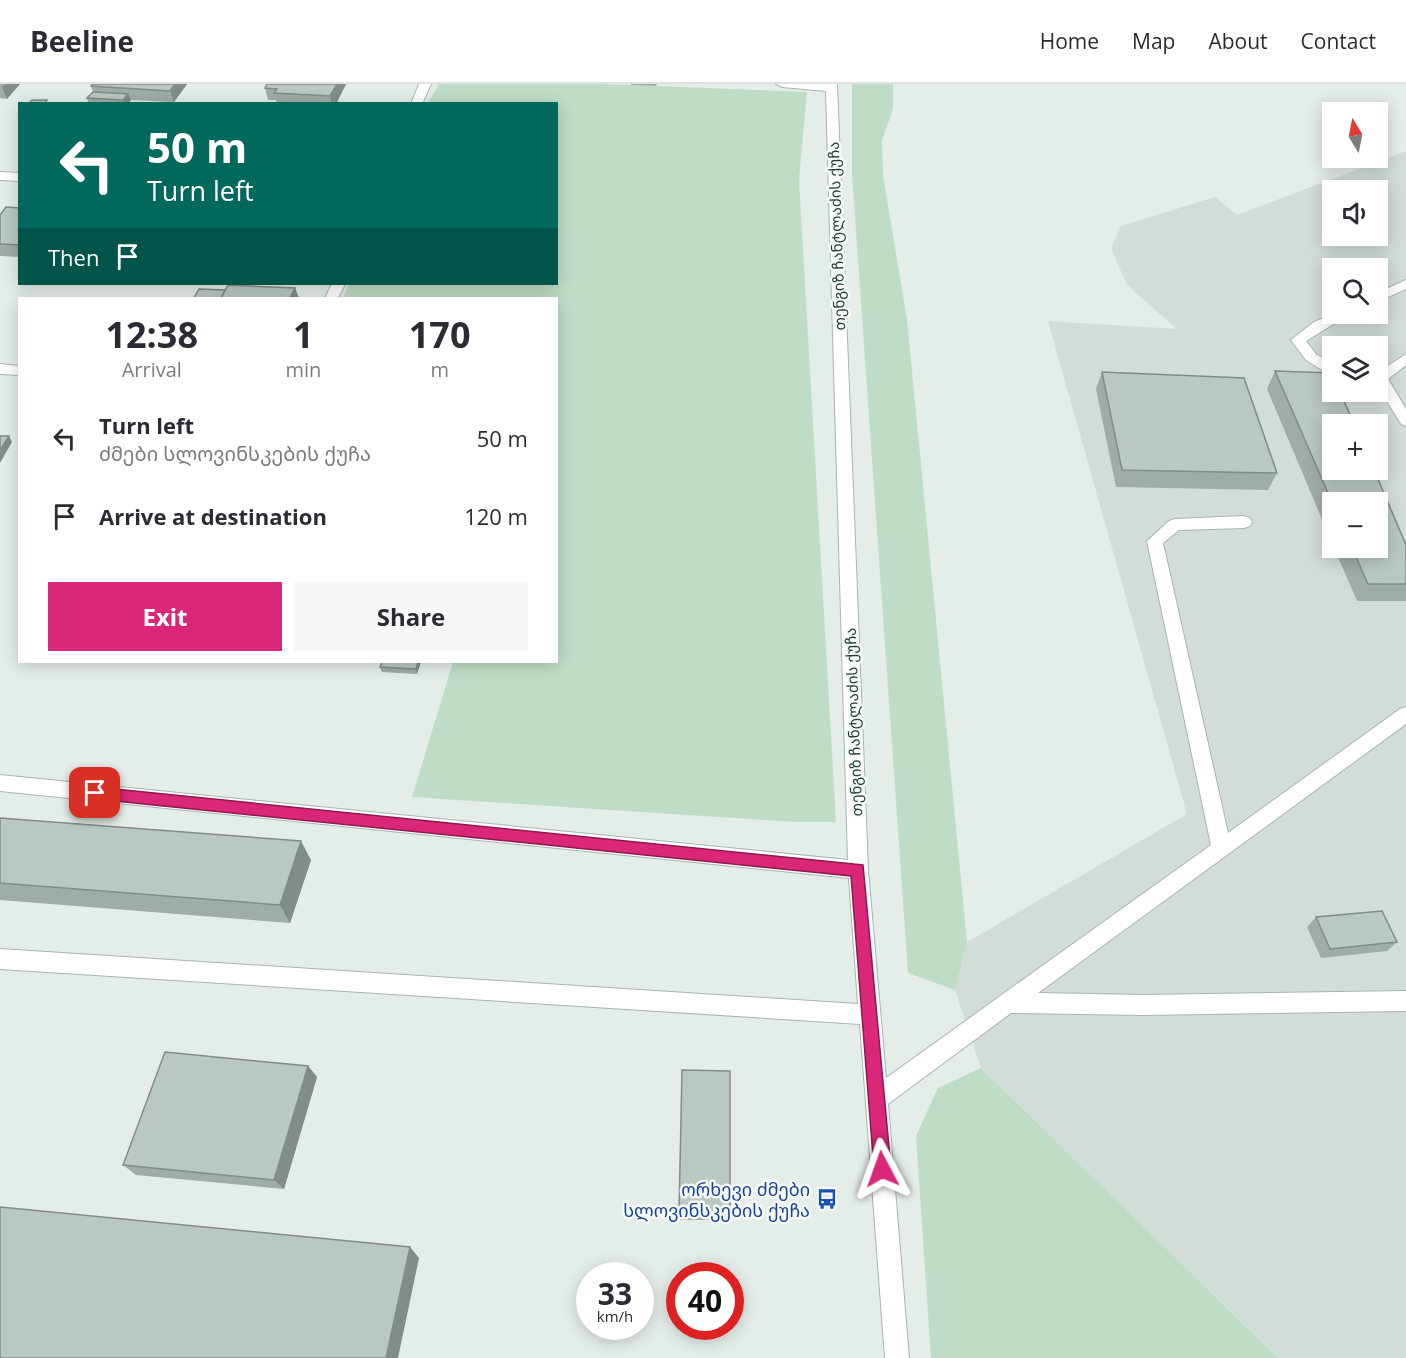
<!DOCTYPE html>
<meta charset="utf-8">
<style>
:root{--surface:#fff;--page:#f7f7f7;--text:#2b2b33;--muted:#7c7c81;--line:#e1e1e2;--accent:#db2777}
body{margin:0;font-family:"Open Sans","Noto Sans Georgian",sans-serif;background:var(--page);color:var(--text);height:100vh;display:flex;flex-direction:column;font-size:22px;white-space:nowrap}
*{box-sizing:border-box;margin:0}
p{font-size:20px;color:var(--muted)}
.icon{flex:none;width:33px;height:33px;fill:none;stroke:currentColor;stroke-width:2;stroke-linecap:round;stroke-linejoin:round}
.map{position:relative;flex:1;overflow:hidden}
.drawer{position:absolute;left:18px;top:213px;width:540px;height:366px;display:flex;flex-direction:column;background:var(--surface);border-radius:0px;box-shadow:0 3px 15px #0003}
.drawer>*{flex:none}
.banner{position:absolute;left:18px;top:18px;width:540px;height:183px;border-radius:0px;box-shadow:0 3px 15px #0003;background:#00695c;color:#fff;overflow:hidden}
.needle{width:39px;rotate:350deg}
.fabs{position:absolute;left:1322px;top:18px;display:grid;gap:12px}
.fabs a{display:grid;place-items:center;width:66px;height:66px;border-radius:0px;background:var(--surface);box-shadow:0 3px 15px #0003;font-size:30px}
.speed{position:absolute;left:576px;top:1178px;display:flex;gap:12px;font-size:30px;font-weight:700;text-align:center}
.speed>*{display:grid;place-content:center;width:78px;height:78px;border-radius:50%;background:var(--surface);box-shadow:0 3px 15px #0003;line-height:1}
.speed small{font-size:15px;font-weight:400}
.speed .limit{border:9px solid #d22;background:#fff;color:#111}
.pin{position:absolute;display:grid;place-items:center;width:51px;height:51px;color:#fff;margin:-26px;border-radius:12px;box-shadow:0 3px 9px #0006}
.me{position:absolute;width:66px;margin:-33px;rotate:356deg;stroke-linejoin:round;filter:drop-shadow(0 0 4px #0008)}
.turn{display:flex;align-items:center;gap:21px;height:126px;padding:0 30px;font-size:27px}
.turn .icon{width:78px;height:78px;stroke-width:2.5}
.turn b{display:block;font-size:42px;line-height:51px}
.then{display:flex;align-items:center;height:57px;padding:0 30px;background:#0003;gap:12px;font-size:22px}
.eta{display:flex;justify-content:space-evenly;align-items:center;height:102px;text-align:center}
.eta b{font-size:36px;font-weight:700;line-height:42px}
.button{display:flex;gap:12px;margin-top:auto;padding:12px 30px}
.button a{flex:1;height:69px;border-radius:0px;background:var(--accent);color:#fff;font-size:24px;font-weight:700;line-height:69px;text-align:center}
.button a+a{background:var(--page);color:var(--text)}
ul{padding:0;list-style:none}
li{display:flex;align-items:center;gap:18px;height:78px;padding:0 30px}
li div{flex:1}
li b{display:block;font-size:22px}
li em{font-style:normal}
header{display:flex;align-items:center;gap:36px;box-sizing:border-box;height:84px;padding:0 30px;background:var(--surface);border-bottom:2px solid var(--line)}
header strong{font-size:28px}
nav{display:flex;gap:33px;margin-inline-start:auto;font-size:21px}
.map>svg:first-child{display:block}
.built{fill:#d3ddd8;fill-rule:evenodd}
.green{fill:#bfddc6}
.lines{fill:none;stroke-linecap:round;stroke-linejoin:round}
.minor-casing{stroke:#a7b5b0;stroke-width:2}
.minor{fill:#fff;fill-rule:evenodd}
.wall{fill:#a0aca7}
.shaded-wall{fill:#828c88}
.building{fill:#bac8c2;stroke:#828c88;stroke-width:1.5}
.route{fill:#db2777;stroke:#8e194d;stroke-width:1.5}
.labels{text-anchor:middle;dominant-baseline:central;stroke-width:5;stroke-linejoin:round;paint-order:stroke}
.street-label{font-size:15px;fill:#243f37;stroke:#f5faf7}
.near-transit-label{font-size:18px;fill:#164399;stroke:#f5faf7;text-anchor:end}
</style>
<header>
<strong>Beeline</strong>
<nav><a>Home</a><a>Map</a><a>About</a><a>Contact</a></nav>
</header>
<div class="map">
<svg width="1406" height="1274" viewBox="0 0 1406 1274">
<rect width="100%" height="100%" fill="#e5ede9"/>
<!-- built -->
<path class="built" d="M 1406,67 L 1406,1274 L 1278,1274 L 981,984 L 955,906 L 967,858 L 1187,730 L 1048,237 L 1177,245 L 1127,201 L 1111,164 L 1121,142 L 1215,113 L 1237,131 ZM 1332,106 L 1377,106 L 1377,152 L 1332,152 ZM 1332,184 L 1377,184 L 1377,230 L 1332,230 ZM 1332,262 L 1377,262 L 1377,308 L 1332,308 ZM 1332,340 L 1377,340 L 1377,386 L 1332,386 ZM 1332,418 L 1377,418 L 1377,464 L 1332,464 Z"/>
<!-- green -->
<g class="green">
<path d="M 439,0 L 601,0 L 807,8 L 799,96 L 836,738 L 795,738 L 412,713 L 453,578 L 556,578 L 556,214 L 343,214 L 349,200 L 556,200 L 556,20 L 428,19 Z"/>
<path d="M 852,0 L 893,0 L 893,25 L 882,56 L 883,91 L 907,235 L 967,858 L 955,906 L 908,889 L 852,90 Z"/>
<path d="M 981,984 L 1278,1274 L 931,1274 L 916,1052 L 938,1004 Z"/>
</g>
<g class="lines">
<!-- minor casing -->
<g class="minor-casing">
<g id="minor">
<path d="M 419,0 L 431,0 L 422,20 L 411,20 Z"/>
<path d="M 776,0 L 837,0 L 868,786 L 886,994 L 1211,761 L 1147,457 L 1169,437 L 1175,435 L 1244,432 L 1250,434 L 1252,438 L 1250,442 L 1244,444 L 1179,446 L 1163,459 L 1228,749 L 1400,625 L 1406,623 L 1406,640 L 1038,909 L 1142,911 L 1406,907 L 1406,927 L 1142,931 L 1011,929 L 888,1020 L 909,1274 L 885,1274 L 860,940 L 0,885 L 0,865 L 858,920 L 849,794 L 0,707 L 0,691 L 848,776 L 826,7 L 782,3 Z"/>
<path d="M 0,88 L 20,89 L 20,97 L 0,96 Z"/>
<path d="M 1406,196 L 1406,205 L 1377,218 L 1377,209 Z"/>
<path d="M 332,200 L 345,200 L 338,214 L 325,214 Z"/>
<path d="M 1333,230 L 1350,230 L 1306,257 L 1316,270 L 1332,280 L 1332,292 L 1306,276 L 1291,256 L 1314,238 Z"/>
<path d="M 1406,270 L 1406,281 L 1388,295 L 1406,325 L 1406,342 L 1401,340 L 1377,301 L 1377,289 Z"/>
<path d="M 0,280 L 20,282 L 20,291 L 0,290 Z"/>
</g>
</g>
<!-- minor -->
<use href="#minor" class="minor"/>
</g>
<!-- wall -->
<g class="wall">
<path d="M 0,0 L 20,0 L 7,15 L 0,14 Z"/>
<path d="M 187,0 L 174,18 L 131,16 L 128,20 L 89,20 L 87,14 L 93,8 L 91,2 Z"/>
<path d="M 267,0 L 346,0 L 336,20 L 277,20 L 276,16 L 268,16 L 265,4 Z"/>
<path d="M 631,0 L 657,0 L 656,2 L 631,1 Z"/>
<path d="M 20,124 L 20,173 L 0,172 L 0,131 Z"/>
<path d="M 1275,287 L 1406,461 L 1406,517 L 1357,517 L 1334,464 L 1377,464 L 1332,418 L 1332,459 L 1267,305 Z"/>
<path d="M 1102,288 L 1277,389 L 1268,406 L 1116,403 L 1096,305 Z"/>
<path d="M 421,578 L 417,590 L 382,588 L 380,583 Z"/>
<path d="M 0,734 L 311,776 L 290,839 L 0,816 Z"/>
<path d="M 1316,833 L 1397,858 L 1387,867 L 1321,874 L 1307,843 Z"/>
<path d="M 308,982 L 317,993 L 284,1105 L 136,1091 L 123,1081 Z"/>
<path d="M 679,1129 L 730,1130 L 730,1136 L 680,1136 Z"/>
</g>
<!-- shaded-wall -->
<g class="shaded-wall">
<path d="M 5,0 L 20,0 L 7,15 L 2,3 Z"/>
<path d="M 175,0 L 187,0 L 174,18 L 170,7 Z"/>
<path d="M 337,0 L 346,0 L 336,20 L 332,20 L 330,12 Z"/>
<path d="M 128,10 L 131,16 L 128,20 L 125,20 L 123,16 Z"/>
<path d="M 295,204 L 299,214 L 290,214 Z"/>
<path d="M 9,352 L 12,358 L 0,379 L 0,366 Z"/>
<path d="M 418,578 L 421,578 L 417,590 L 416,585 Z"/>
<path d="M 301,757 L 311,776 L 290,839 L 280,821 Z"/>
<path d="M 308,982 L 317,993 L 284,1105 L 274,1096 Z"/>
<path d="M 410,1163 L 419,1174 L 398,1274 L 386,1274 Z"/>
</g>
<!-- building -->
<g class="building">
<path d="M 92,0 L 175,0 L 170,7 L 91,2 Z"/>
<path d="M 267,0 L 337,0 L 330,12 L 274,9 L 277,5 L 265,4 Z"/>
<path d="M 93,8 L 128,10 L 123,16 L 87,14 Z"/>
<path d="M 32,16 L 47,16 L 45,20 L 28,20 Z"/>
<path d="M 6,123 L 20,124 L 20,161 L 0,160 L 0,131 Z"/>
<path d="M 228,201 L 295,204 L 290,214 L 221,214 Z"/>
<path d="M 199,205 L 225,206 L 221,214 L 194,214 Z"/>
<path d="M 1275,287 L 1332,289 L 1332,308 L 1340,308 L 1354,340 L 1332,340 L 1332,386 L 1374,386 L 1406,461 L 1406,500 L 1368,500 L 1352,464 L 1377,464 L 1377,418 L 1332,418 Z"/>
<path d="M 1102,288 L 1244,294 L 1277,389 L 1122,386 Z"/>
<path d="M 0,352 L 9,352 L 0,366 Z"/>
<path d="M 382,578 L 418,578 L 416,585 L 380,583 Z"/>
<path d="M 0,734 L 301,757 L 280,821 L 0,799 Z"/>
<path d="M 1382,827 L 1397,858 L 1330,865 L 1316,833 Z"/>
<path d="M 165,968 L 308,982 L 274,1096 L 123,1081 Z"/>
<path d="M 682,986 L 730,987 L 730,1130 L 679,1129 Z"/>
<path d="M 0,1123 L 410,1163 L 386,1274 L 0,1274 Z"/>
</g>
<!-- route -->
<path class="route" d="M 95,703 L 863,781 L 891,1085 L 889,1091 L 882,1093 L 876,1091 L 874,1085 L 851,792 L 95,715 L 90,713 L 88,709 L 90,704 Z"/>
<!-- icons -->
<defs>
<g id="bus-bare" transform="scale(1.62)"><path d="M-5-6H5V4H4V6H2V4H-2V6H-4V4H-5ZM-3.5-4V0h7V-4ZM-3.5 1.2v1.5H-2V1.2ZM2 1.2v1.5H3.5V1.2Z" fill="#1a4fb4" stroke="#f5faf7" stroke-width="2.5" paint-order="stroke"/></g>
</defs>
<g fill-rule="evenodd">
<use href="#bus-bare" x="827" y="1115"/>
</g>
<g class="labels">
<!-- street labels -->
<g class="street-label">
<text transform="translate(836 152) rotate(-92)">თენგიზ ჩანტლაძის ქუჩა</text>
<text transform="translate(853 638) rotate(-92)">თენგიზ ჩანტლაძის ქუჩა</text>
</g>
<!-- near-transit labels -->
<g class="near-transit-label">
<text x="810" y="1105">ორხევი ძმები<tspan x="810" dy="21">სლოვინსკების ქუჩა</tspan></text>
</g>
</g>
</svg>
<div class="fabs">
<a><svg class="needle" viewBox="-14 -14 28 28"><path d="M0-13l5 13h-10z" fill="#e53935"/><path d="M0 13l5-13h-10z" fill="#7c7c81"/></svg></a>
<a><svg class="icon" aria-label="sound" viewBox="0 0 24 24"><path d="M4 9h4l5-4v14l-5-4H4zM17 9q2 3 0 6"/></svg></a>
<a><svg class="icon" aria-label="search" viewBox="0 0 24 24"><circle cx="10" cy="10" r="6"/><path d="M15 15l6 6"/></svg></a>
<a><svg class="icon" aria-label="layers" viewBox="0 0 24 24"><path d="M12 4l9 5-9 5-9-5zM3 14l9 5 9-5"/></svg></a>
<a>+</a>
<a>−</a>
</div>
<div class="speed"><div>33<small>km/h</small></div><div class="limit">40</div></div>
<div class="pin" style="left:95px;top:709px;background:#d93025"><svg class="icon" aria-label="arrive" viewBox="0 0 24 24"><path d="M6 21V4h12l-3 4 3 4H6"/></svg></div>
<svg class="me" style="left:882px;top:1085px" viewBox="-20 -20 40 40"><path d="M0-17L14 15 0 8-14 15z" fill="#db2777" stroke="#fff" stroke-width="4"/></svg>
<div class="banner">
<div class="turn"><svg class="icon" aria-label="left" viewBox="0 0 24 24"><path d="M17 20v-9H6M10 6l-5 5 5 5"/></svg><div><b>50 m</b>Turn left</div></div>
<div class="then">Then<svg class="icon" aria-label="arrive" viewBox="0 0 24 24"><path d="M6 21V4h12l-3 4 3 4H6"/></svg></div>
</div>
<section class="drawer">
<div class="eta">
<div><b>12:38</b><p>Arrival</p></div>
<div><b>1</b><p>min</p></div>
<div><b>170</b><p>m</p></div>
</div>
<ul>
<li><svg class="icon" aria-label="left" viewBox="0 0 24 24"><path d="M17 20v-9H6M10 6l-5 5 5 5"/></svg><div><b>Turn left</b><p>ძმები სლოვინსკების ქუჩა</p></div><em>50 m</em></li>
<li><svg class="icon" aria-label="arrive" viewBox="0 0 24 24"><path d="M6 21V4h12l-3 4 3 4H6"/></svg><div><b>Arrive at destination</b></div><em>120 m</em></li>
</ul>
<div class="button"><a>Exit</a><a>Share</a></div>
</section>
</div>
